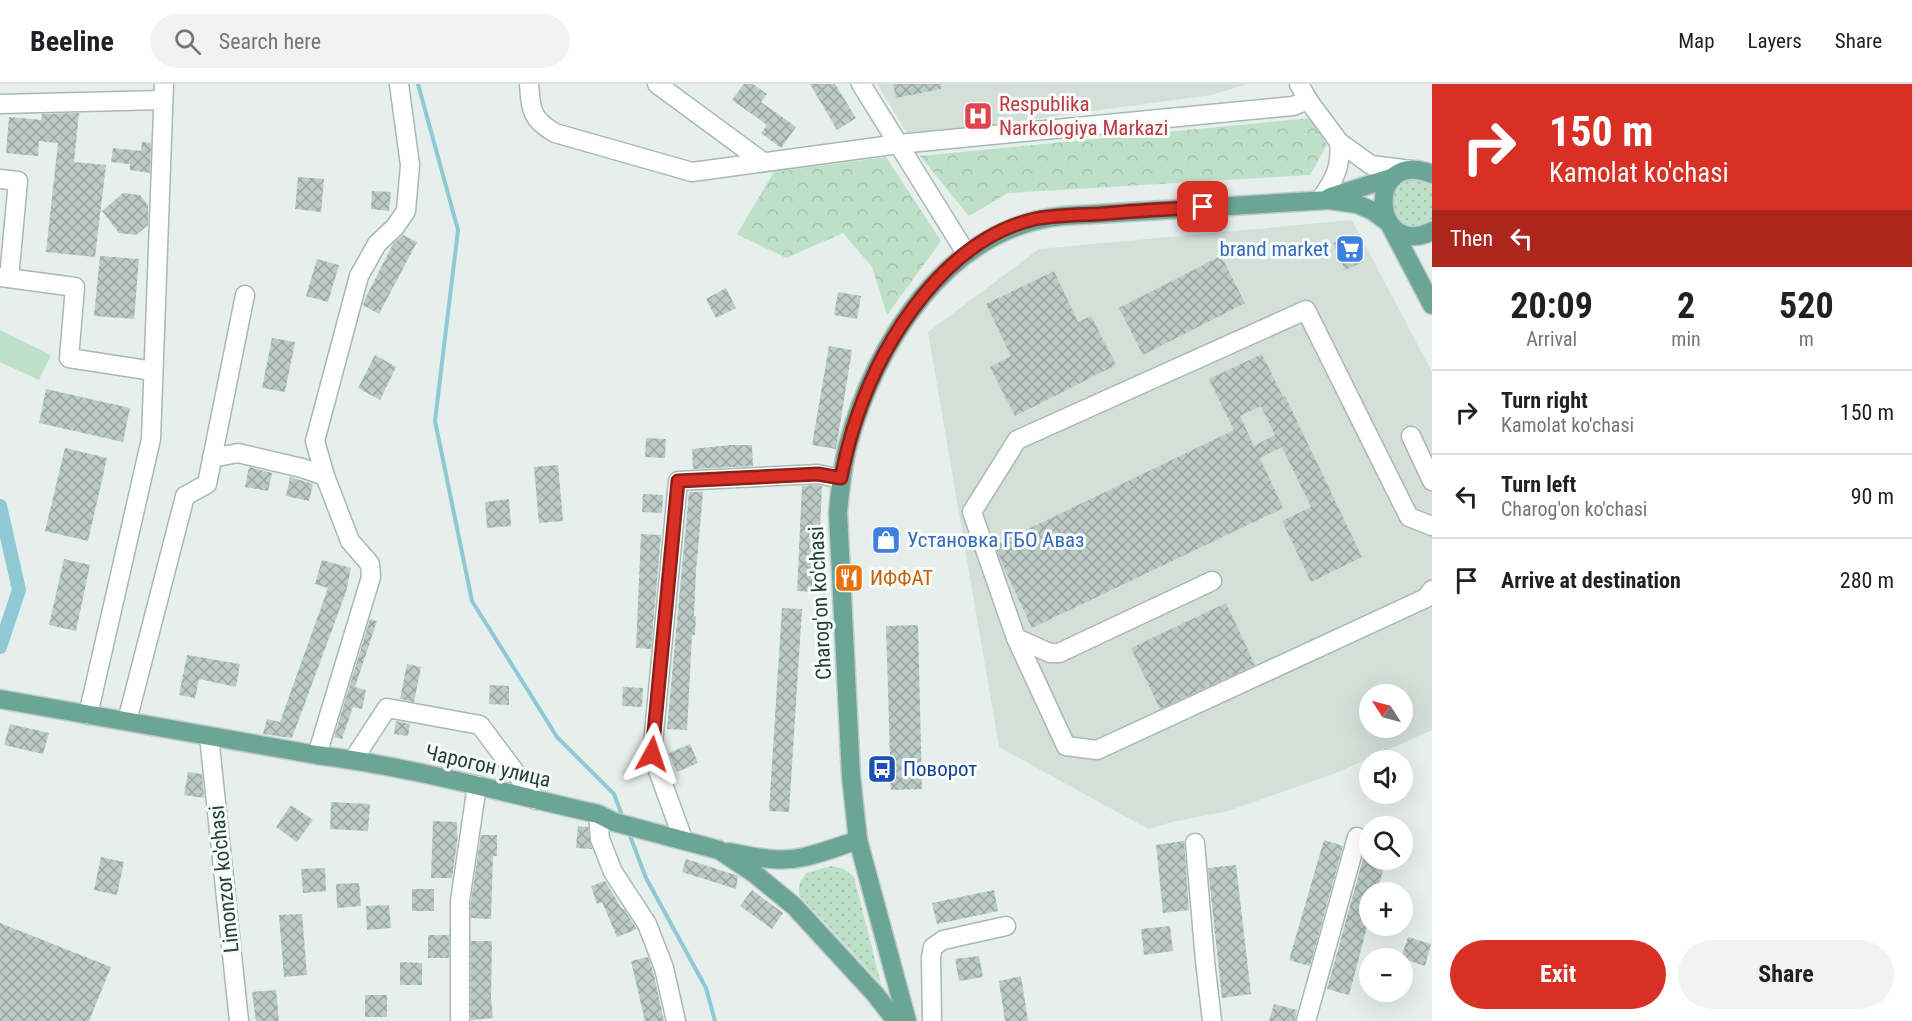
<!DOCTYPE html>
<meta charset="utf-8">
<style>
:root{--surface:#fff;--page:#f2f2f2;--text:#202124;--muted:#757577;--line:#e0e0e0;--accent:#d93025}
body{margin:0;font-family:"Roboto Condensed",sans-serif;background:var(--page);color:var(--text);height:100vh;display:flex;flex-direction:column;font-size:22px;white-space:nowrap}
*{box-sizing:border-box;margin:0}
p{font-size:20px;color:var(--muted)}
.icon{flex:none;width:33px;height:33px;fill:none;stroke:currentColor;stroke-width:2;stroke-linecap:round;stroke-linejoin:round}
.map{position:relative;flex:1;overflow:hidden}
.panel{display:flex;flex-direction:column;background:var(--surface);width:480px}
.panel>*{flex:none}
.hud{background:#d93025;color:#fff;overflow:hidden}
.needle{width:39px;rotate:306deg}
.tools{position:absolute;left:1359px;top:600px;display:grid;gap:12px}
.tools a{display:grid;place-items:center;width:54px;height:54px;border-radius:50%;background:var(--surface);box-shadow:0 6px 24px #0002;font-size:30px}
.pin{position:absolute;display:grid;place-items:center;width:51px;height:51px;color:#fff;margin:-26px;border-radius:12px;box-shadow:0 3px 9px #0006}
.me{position:absolute;width:66px;margin:-33px;rotate:5deg;stroke-linejoin:round;filter:drop-shadow(0 0 4px #0008)}
.turn{display:flex;align-items:center;gap:21px;height:126px;padding:0 18px;font-size:27px}
.turn .icon{width:78px;height:78px;stroke-width:2.5}
.turn b{display:block;font-size:42px;line-height:51px}
.then{display:flex;align-items:center;height:57px;padding:0 18px;background:#0003;gap:12px;font-size:22px}
.eta{display:flex;justify-content:space-evenly;align-items:center;height:102px;text-align:center}
.eta b{font-size:36px;font-weight:700;line-height:42px}
.action{display:flex;gap:12px;margin-top:auto;padding:12px 18px}
.action a{flex:1;height:69px;border-radius:36px;background:var(--accent);color:#fff;font-size:24px;font-weight:700;line-height:69px;text-align:center}
.action a+a{background:var(--page);color:var(--text)}
ul{padding:0;list-style:none}
li{display:flex;align-items:center;gap:18px;height:84px;padding:0 18px;border-top:2px solid var(--line)}
li div{flex:1}
li b{display:block;font-size:22px}
li em{font-style:normal}
header{display:flex;align-items:center;gap:36px;box-sizing:border-box;height:84px;padding:0 30px;background:var(--surface);border-bottom:2px solid var(--line)}
header strong{font-size:28px}
nav{display:flex;gap:33px;margin-inline-start:auto;font-size:21px}
.search{width:420px;height:54px;background:var(--page);display:flex;align-items:center;gap:15px;box-sizing:border-box;padding:0 21px;border-radius:33px;color:var(--muted);font-size:22px}
main{display:flex;flex:1;min-height:0}
.map>svg:first-child{display:block}
.built{fill:#d4dfda;fill-rule:evenodd}
.grass{fill:url(#grass-dots)}
.forest{fill:url(#forest-crowns)}
.garden{fill:#bfe0c8}
.lines{fill:none;stroke-linecap:round;stroke-linejoin:round}
.stream{stroke:#8ec9d4;stroke-width:4}
.canal{stroke:#8ec9d4;stroke-width:14}
.building{fill:url(#building-cross-hatch);fill-rule:evenodd}
.minor-casing{stroke:#a8b8b2;stroke-width:21}
.major-casing{stroke:#c2cac8;stroke-width:21}
.minor{stroke:#fff;stroke-width:18}
.major{stroke:#6aa596;stroke-width:18}
.route-casing{stroke:#8d1f18;stroke-width:15}
.route{stroke:#d93025;stroke-width:10}
.labels{text-anchor:middle;dominant-baseline:central;stroke-width:6;stroke-linejoin:round;paint-order:stroke}
.health-label{font-size:21px;fill:#be3a42;stroke:#f7fbf9;text-anchor:start}
.shop-label{font-size:21px;fill:#366cbe;stroke:#f7fbf9;text-anchor:end}
.food-label{font-size:21px;fill:#c56008;stroke:#f7fbf9;text-anchor:start}
.street-label{font-size:21px;fill:#24423a;stroke:#f7fbf9}
.transit-label{font-size:21px;fill:#164399;stroke:#f7fbf9;text-anchor:start}
</style>
<header>
<strong>Beeline</strong>
<div class="search"><svg class="icon" aria-label="search" viewBox="0 0 24 24"><circle cx="10" cy="10" r="6"/><path d="M15 15l6 6"/></svg>Search here</div>
<nav><a>Map</a><a>Layers</a><a>Share</a></nav>
</header>
<main>
<div class="map">
<svg width="1432" height="937" viewBox="0 0 1432 937">
<defs>
<pattern id="grass-dots" width="8" height="8" patternUnits="userSpaceOnUse" patternTransform="scale(1.5)"><rect width="8" height="8" fill="#bfe0c8"/><path d="M2 2h.1M6 6h.1" fill="none" stroke="#a4c1ad" stroke-width="1.8" stroke-linecap="round"/></pattern>
<pattern id="forest-crowns" width="20" height="18" patternUnits="userSpaceOnUse" patternTransform="scale(1.5)"><rect width="20" height="18" fill="#bfe0c8"/><path d="M2 6a3 3 0 1 1 6 0M12 15a3 3 0 1 1 6 0" fill="none" stroke="#a4c1ad"/></pattern>
<pattern id="building-cross-hatch" width="8" height="8" patternUnits="userSpaceOnUse" patternTransform="scale(1.5)"><rect width="8" height="8" fill="#bbcac4"/><path d="M0 0l8 8M0 8l8-8" fill="none" stroke="#98a6a0"/></pattern>
</defs>
<rect width="100%" height="100%" fill="#e6efeb"/>
<!-- built -->
<g class="built">
<path d="M 877,0 L 1248,0 L 1211,11 L 909,52 Z"/>
<path d="M 1352,136 L 1432,288 L 1432,646 L 1336,689 L 1228,727 L 1172,738 L 1148,745 L 999,663 L 928,248 L 1039,165 ZM 1370,610 L 1402,610 L 1402,644 L 1370,644 Z"/>
</g>
<!-- grass -->
<g class="grass">
<path d="M 1405,94 L 1428,97 L 1432,100 L 1432,135 C 1419,147 1409,143 1396,137 L 1388,112 Z"/>
<path d="M 831,782 L 844,785 L 854,793 L 881,900 L 799,811 L 799,801 L 806,789 Z"/>
</g>
<!-- forest -->
<g class="forest">
<path d="M 1310,34 L 1327,61 L 1310,91 L 1008,109 L 969,132 L 920,72 Z"/>
<path d="M 886,73 L 941,157 L 887,231 L 872,183 L 843,149 L 786,174 L 737,150 L 774,88 Z"/>
</g>
<!-- garden -->
<path class="garden" d="M 0,246 L 51,271 L 39,296 L 0,278 Z"/>
<g class="lines">
<!-- stream -->
<g class="stream">
<path d="M 418,0 L 458,146 L 435,337 L 472,517 L 557,653 L 614,710 L 623,734"/>
<path d="M 629,749 L 646,794 L 706,904 L 715,937"/>
</g>
<!-- canal -->
<path class="canal" d="M 0,422 L 19,506 L 0,563"/>
</g>
<!-- building -->
<g class="building">
<path d="M 744,0 L 753,0 L 767,10 L 761,18 L 796,43 L 781,64 L 761,49 L 767,41 L 732,16 Z"/>
<path d="M 810,0 L 835,0 L 856,34 L 837,46 Z"/>
<path d="M 893,0 L 941,0 L 941,5 L 896,14 Z"/>
<path d="M 79,29 L 74,78 L 106,81 L 95,173 L 46,168 L 58,59 L 39,57 L 38,72 L 6,69 L 9,33 L 41,36 L 42,30 Z"/>
<path d="M 142,58 L 151,59 L 150,89 L 130,86 L 130,80 L 111,78 L 113,64 L 141,67 Z"/>
<path d="M 298,93 L 324,95 L 321,128 L 295,125 Z"/>
<path d="M 372,107 L 391,108 L 389,127 L 371,125 Z"/>
<path d="M 123,109 L 140,111 L 148,121 L 148,141 L 136,151 L 119,149 L 102,127 Z"/>
<path d="M 403,151 L 417,158 L 379,230 L 363,221 L 365,215 L 393,160 Z"/>
<path d="M 1351,151 L 1363,178 L 1345,186 L 1333,159 Z"/>
<path d="M 100,172 L 139,175 L 134,235 L 94,232 Z"/>
<path d="M 1221,172 L 1245,219 L 1143,271 L 1119,224 Z"/>
<path d="M 317,175 L 339,181 L 328,218 L 306,212 Z"/>
<path d="M 1054,187 L 1078,238 L 1091,232 L 1116,281 L 1015,332 L 990,283 L 1011,272 L 986,220 Z"/>
<path d="M 726,204 L 736,224 L 716,234 L 706,215 Z"/>
<path d="M 838,208 L 861,212 L 857,235 L 834,231 Z"/>
<path d="M 272,254 L 295,258 L 285,308 L 262,304 Z"/>
<path d="M 829,262 L 852,266 L 836,365 L 812,361 Z"/>
<path d="M 1262,270 L 1283,313 L 1285,312 L 1362,473 L 1311,498 L 1282,437 L 1311,423 L 1282,363 L 1260,374 L 1283,424 L 1032,544 L 1004,484 L 995,461 L 1234,346 L 1209,295 ZM 1261,322 L 1275,351 L 1254,362 L 1240,332 Z"/>
<path d="M 375,271 L 396,283 L 380,316 L 358,304 Z"/>
<path d="M 46,305 L 130,324 L 123,358 L 39,339 Z"/>
<path d="M 646,354 L 666,355 L 665,374 L 645,373 Z"/>
<path d="M 731,361 L 752,361 L 753,382 L 693,385 L 692,365 Z"/>
<path d="M 65,364 L 107,374 L 88,457 L 45,447 Z"/>
<path d="M 558,381 L 563,437 L 539,439 L 534,383 Z"/>
<path d="M 249,383 L 272,389 L 268,407 L 245,403 Z"/>
<path d="M 290,393 L 313,400 L 309,417 L 286,412 Z"/>
<path d="M 817,401 L 822,402 L 817,508 L 797,507 L 802,402 Z"/>
<path d="M 689,408 L 703,408 L 696,487 L 694,532 L 696,532 L 695,551 L 692,551 L 687,646 L 667,645 Z"/>
<path d="M 643,410 L 663,411 L 662,429 L 642,428 Z"/>
<path d="M 509,415 L 511,442 L 487,444 L 485,418 Z"/>
<path d="M 641,450 L 661,451 L 651,565 L 636,564 Z"/>
<path d="M 64,475 L 90,481 L 76,547 L 49,541 Z"/>
<path d="M 322,476 L 351,484 L 346,508 L 292,654 L 263,650 L 267,635 L 280,638 L 328,504 L 315,500 Z"/>
<path d="M 1226,519 L 1255,581 L 1160,625 L 1131,564 Z"/>
<path d="M 782,524 L 802,525 L 789,728 L 769,727 Z"/>
<path d="M 370,535 L 377,537 L 355,603 L 366,606 L 362,625 L 353,623 L 342,655 L 334,653 Z"/>
<path d="M 918,541 L 922,705 L 891,706 L 886,542 Z"/>
<path d="M 187,571 L 240,580 L 236,603 L 199,595 L 195,614 L 179,611 Z"/>
<path d="M 407,580 L 421,583 L 414,618 L 400,615 Z"/>
<path d="M 490,601 L 509,602 L 509,621 L 489,620 Z"/>
<path d="M 623,603 L 643,604 L 642,623 L 622,622 Z"/>
<path d="M 396,637 L 410,640 L 408,652 L 394,650 Z"/>
<path d="M 10,640 L 49,649 L 43,670 L 4,661 Z"/>
<path d="M 690,660 L 698,679 L 677,688 L 669,669 Z"/>
<path d="M 188,688 L 202,690 L 204,714 L 184,711 Z"/>
<path d="M 331,718 L 370,720 L 368,747 L 330,745 Z"/>
<path d="M 291,721 L 313,736 L 297,758 L 276,743 Z"/>
<path d="M 433,737 L 457,738 L 457,751 L 458,751 L 452,794 L 431,794 Z"/>
<path d="M 578,742 L 588,743 L 592,765 L 576,764 Z"/>
<path d="M 481,751 L 497,751 L 497,772 L 493,772 L 491,835 L 471,834 L 471,818 Z"/>
<path d="M 1324,756 L 1343,762 L 1310,882 L 1289,876 Z"/>
<path d="M 1184,757 L 1189,826 L 1163,829 L 1156,761 Z"/>
<path d="M 1365,768 L 1370,769 L 1370,776 L 1386,776 L 1377,808 L 1370,808 L 1370,832 L 1349,911 L 1327,905 Z"/>
<path d="M 101,773 L 124,778 L 117,811 L 94,806 Z"/>
<path d="M 686,775 L 738,792 L 736,805 L 682,788 Z"/>
<path d="M 1236,781 L 1251,910 L 1222,914 L 1208,784 Z"/>
<path d="M 325,784 L 326,807 L 303,809 L 301,785 Z"/>
<path d="M 605,797 L 622,825 L 623,824 L 637,845 L 617,853 L 602,818 L 597,820 L 591,802 Z"/>
<path d="M 359,799 L 361,822 L 337,824 L 336,800 Z"/>
<rect x="412" y="805" width="22" height="22"/>
<path d="M 752,806 L 783,829 L 772,845 L 740,822 Z"/>
<path d="M 994,806 L 998,827 L 937,840 L 932,819 Z"/>
<path d="M 389,821 L 391,844 L 367,846 L 366,822 Z"/>
<path d="M 302,830 L 307,891 L 284,893 L 279,831 Z"/>
<path d="M 0,839 L 111,883 L 89,937 L 0,937 Z"/>
<path d="M 1170,842 L 1173,867 L 1144,871 L 1141,845 Z"/>
<rect x="428" y="851" width="21" height="23"/>
<path d="M 1408,853 L 1431,860 L 1425,882 L 1401,874 Z"/>
<path d="M 471,857 L 492,857 L 491,914 L 493,934 L 471,936 Z"/>
<path d="M 979,872 L 983,893 L 959,897 L 955,875 Z"/>
<path d="M 648,873 L 653,887 L 664,937 L 645,937 L 631,877 Z"/>
<path d="M 400,878 L 422,879 L 422,901 L 400,901 Z"/>
<path d="M 1021,892 L 1028,937 L 1005,937 L 999,897 Z"/>
<path d="M 276,906 L 279,937 L 256,937 L 252,908 Z"/>
<rect x="365" y="911" width="22" height="22"/>
<path d="M 1274,920 L 1297,926 L 1295,937 L 1269,937 Z"/>
</g>
<g class="lines">
<!-- minor casing -->
<g class="minor-casing">
<g id="minor">
<path d="M 529,0 C 531,26 531,35 555,49 L 692,88 L 899,60 L 1293,22 L 1308,16"/>
<path d="M 657,0 L 763,78"/>
<path d="M 861,0 L 966,169"/>
<path d="M 1299,0 L 1308,16 L 1339,58 L 1371,81 L 1411,86"/>
<path d="M 0,20 L 163,16"/>
<path d="M 0,95 L 18,97 L 9,194"/>
<path d="M 1320,116 C 1334,96 1342,83 1339,58"/>
<path d="M 0,193 L 75,203 L 69,274 L 153,287"/>
<path d="M 1411,352 L 1432,397"/>
<path d="M 212,374 L 238,369 L 302,384 L 325,392"/>
<path d="M 1432,442 L 1409,433 L 1306,226 L 1017,356 L 972,428 L 1016,554 L 1066,662 L 1097,666 L 1426,514 L 1432,506"/>
<path d="M 1016,554 L 1050,569 L 1059,569 L 1212,497"/>
<path d="M 88,631 L 151,355 L 164,0"/>
<path d="M 127,637 L 185,412 L 207,400 L 245,211"/>
<path d="M 209,652 L 239,937"/>
<path d="M 317,671 L 371,493 L 370,480 L 350,457 L 325,392 L 315,357 L 359,192 L 377,160 L 395,143 L 406,127 L 410,81 L 399,0"/>
<path d="M 353,676 L 387,624 L 480,641 L 536,716"/>
<path d="M 598,730 L 600,755 L 613,788 L 647,840 L 664,884 L 676,937"/>
<path d="M 683,755 L 652,670 L 678,397 L 818,390 L 841,395"/>
<path d="M 1195,759 L 1205,877 L 1212,937"/>
<path d="M 460,937 L 460,817 L 477,701"/>
<path d="M 932,937 L 931,873 L 933,863 L 943,856 L 1006,842"/>
<path d="M 1306,937 L 1357,753"/>
</g>
</g>
<!-- major casing -->
<g class="major-casing">
<g id="major">
<path d="M 1432,90 C 1364,63 1371,177 1432,147"/>
<path d="M 1330,113 L 1394,93"/>
<path d="M 0,615 L 317,671 C 412,683 505,709 598,730 L 614,738 L 719,766 L 755,790 L 794,822 L 875,910 L 896,937"/>
<path d="M 729,768 C 754,773 779,779 804,773 C 822,769 840,762 858,756"/>
<path d="M 907,937 L 858,756 L 851,692 L 838,429 C 840,406 842,384 848,361 C 875,259 948,143 1063,132 L 1329,116 L 1357,120 L 1373,127 L 1389,139 L 1432,221"/>
</g>
</g>
<!-- minor -->
<use href="#minor" class="minor"/>
<!-- major -->
<use href="#major" class="major"/>
</g>
<g class="lines">
<!-- route casing -->
<g class="route-casing">
<path id="route" d="M 652,670 L 678,397 L 818,390 L 841,394 C 845,374 850,353 857,333 C 884,253 947,155 1035,135 C 1056,131 1078,131 1099,130 C 1133,127 1168,125 1203,123"/>
</g>
<!-- route -->
<use href="#route" class="route"/>
</g>
<!-- icons -->
<defs>
<g id="hospital-square" transform="scale(1.5)"><rect x="-9" y="-9" width="18" height="18" rx="4" fill="#e0444e" stroke="#f7fbf9"/><path d="M-5-5h3v3.5h4V-5h3V5h-3V1.5h-4V5h-3Z" fill="#fff"/></g>
<g id="supermarket-square" transform="scale(1.5)"><rect x="-9" y="-9" width="18" height="18" rx="4" fill="#3f7fe0" stroke="#f7fbf9"/><path d="M-6-5.5h2.5l.6 2H6L4.5 2H-2.5L-4.4-4H-6ZM-1.5 3.2a1.3 1.3 0 1 0 .1 0ZM3 3.2a1.3 1.3 0 1 0 .1 0Z" fill="#fff"/></g>
<g id="shop-square" transform="scale(1.5)"><rect x="-9" y="-9" width="18" height="18" rx="4" fill="#3f7fe0" stroke="#f7fbf9"/><path d="M-5-2.5h2.3a2.7 3.5 0 0 1 5.4 0H5L5.5 6h-11ZM-1.5-2.5h3a1.5 2.3 0 0 0-3 0Z" fill="#fff"/></g>
<g id="restaurant-square" transform="scale(1.5)"><rect x="-9" y="-9" width="18" height="18" rx="4" fill="#e8710a" stroke="#f7fbf9"/><path d="M-5-6h1v4h1v-4h1v4h1v-4h1v5L-1.5 .5V6h-2V.5L-5-1ZM5-6V6H3V1.5H1.5Q1.5-4 5-6Z" fill="#fff"/></g>
<g id="bus-square" transform="scale(1.5)"><rect x="-9" y="-9" width="18" height="18" rx="4" fill="#1a4fb4" stroke="#f7fbf9"/><path d="M-5-6H5V4H4V6H2V4H-2V6H-4V4H-5ZM-3.5-4V0h7V-4ZM-3.5 1.2v1.5H-2V1.2ZM2 1.2v1.5H3.5V1.2Z" fill="#fff"/></g>
</defs>
<g fill-rule="evenodd">
<use href="#hospital-square" x="978" y="32"/>
<use href="#supermarket-square" x="1350" y="165"/>
<use href="#shop-square" x="886" y="456"/>
<use href="#restaurant-square" x="849" y="494"/>
<use href="#bus-square" x="882" y="685"/>
</g>
<g class="labels">
<!-- health labels -->
<g class="health-label">
<text x="999" y="20">Respublika<tspan x="999" dy="24">Narkologiya Markazi</tspan></text>
</g>
<!-- shop labels -->
<g class="shop-label">
<text x="1329" y="165">brand market</text>
<text x="907" y="456" text-anchor="start">Установка ГБО Аваз</text>
</g>
<!-- food labels -->
<g class="food-label">
<text x="870" y="494">ИФФАТ</text>
</g>
<!-- street labels -->
<g class="street-label">
<text transform="translate(820 519) rotate(-93)">Charog'on ko'chasi</text>
<text transform="translate(488 682) rotate(13)">Чарогон улица</text>
<text transform="translate(224 795) rotate(-96)">Limonzor ko'chasi</text>
</g>
<!-- transit labels -->
<g class="transit-label">
<text x="903" y="685">Поворот</text>
</g>
</g>
</svg>
<div class="tools">
<a><svg class="needle" viewBox="-14 -14 28 28"><path d="M0-13l5 13h-10z" fill="#e53935"/><path d="M0 13l5-13h-10z" fill="#757577"/></svg></a>
<a><svg class="icon" aria-label="sound" viewBox="0 0 24 24"><path d="M4 9h4l5-4v14l-5-4H4zM17 9q2 3 0 6"/></svg></a>
<a><svg class="icon" aria-label="search" viewBox="0 0 24 24"><circle cx="10" cy="10" r="6"/><path d="M15 15l6 6"/></svg></a>
<a>+</a>
<a>−</a>
</div>
<div class="pin" style="left:1203px;top:123px;background:#d93025"><svg class="icon" aria-label="arrive" viewBox="0 0 24 24"><path d="M6 21V4h12l-3 4 3 4H6"/></svg></div>
<svg class="me" style="left:652px;top:670px" viewBox="-20 -20 40 40"><path d="M0-17L14 15 0 8-14 15z" fill="#d93025" stroke="#fff" stroke-width="4"/></svg>
</div>
<section class="panel">
<div class="hud">
<div class="turn"><svg class="icon" aria-label="right" viewBox="0 0 24 24"><path d="M7 20v-9h11M14 6l5 5-5 5"/></svg><div><b>150 m</b>Kamolat ko'chasi</div></div>
<div class="then">Then<svg class="icon" aria-label="left" viewBox="0 0 24 24"><path d="M17 20v-9H6M10 6l-5 5 5 5"/></svg></div>
</div>
<div class="eta">
<div><b>20:09</b><p>Arrival</p></div>
<div><b>2</b><p>min</p></div>
<div><b>520</b><p>m</p></div>
</div>
<ul>
<li><svg class="icon" aria-label="right" viewBox="0 0 24 24"><path d="M7 20v-9h11M14 6l5 5-5 5"/></svg><div><b>Turn right</b><p>Kamolat ko'chasi</p></div><em>150 m</em></li>
<li><svg class="icon" aria-label="left" viewBox="0 0 24 24"><path d="M17 20v-9H6M10 6l-5 5 5 5"/></svg><div><b>Turn left</b><p>Charog'on ko'chasi</p></div><em>90 m</em></li>
<li><svg class="icon" aria-label="arrive" viewBox="0 0 24 24"><path d="M6 21V4h12l-3 4 3 4H6"/></svg><div><b>Arrive at destination</b></div><em>280 m</em></li>
</ul>
<div class="action"><a>Exit</a><a>Share</a></div>
</section>
</main>
